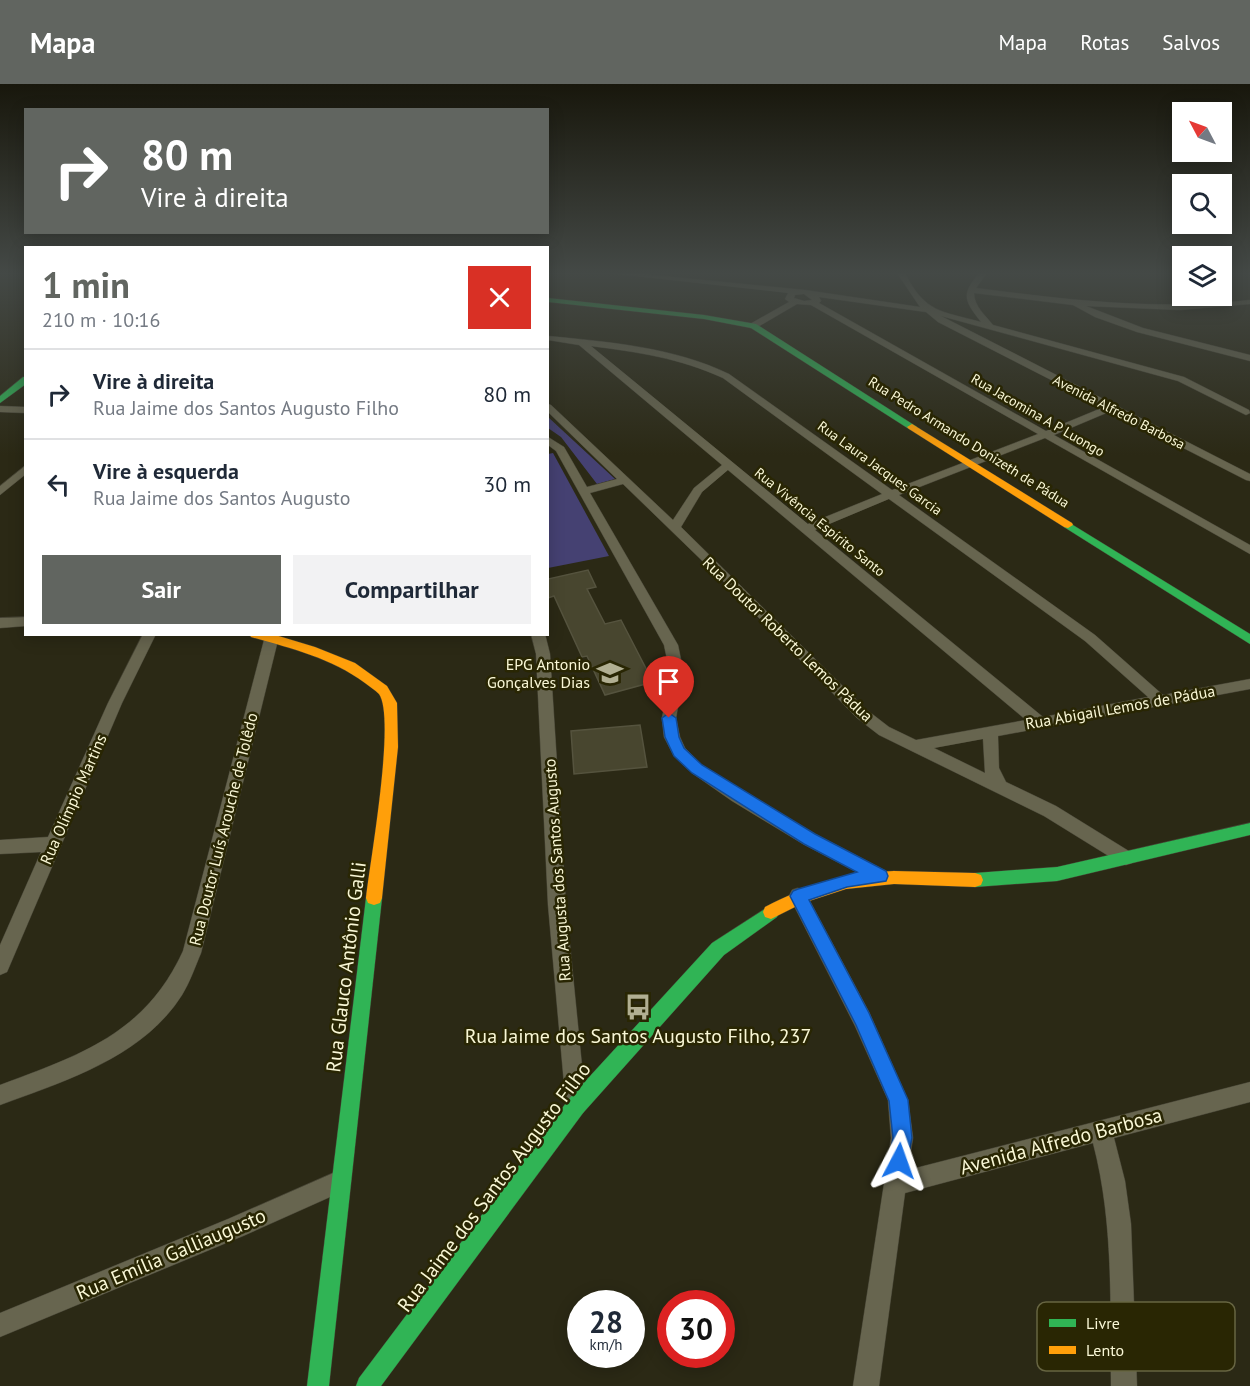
<!DOCTYPE html>
<html lang="pt">
<meta charset="utf-8">
<style>
:root{--surface:#fff;--page:#f2f2f3;--text:#1f2937;--muted:#747a83;--line:#e0e1e3;--accent:#616560}
body{margin:0;font-family:"PT Sans",sans-serif;background:var(--page);color:var(--text);height:100vh;display:flex;flex-direction:column;font-size:22px;white-space:nowrap}
*{box-sizing:border-box;margin:0}
p{font-size:20px;color:var(--muted)}
.icon{flex:none;width:33px;height:33px;fill:none;stroke:currentColor;stroke-width:2;stroke-linecap:round;stroke-linejoin:round}
.map{position:relative;flex:1;overflow:hidden}
.drawer{position:absolute;left:24px;top:162px;width:525px;height:390px;display:flex;flex-direction:column;background:var(--surface);border-radius:0px;box-shadow:0 3px 15px #0003}
.drawer>*{flex:none}
.guide{position:absolute;left:24px;top:24px;width:525px;height:126px;border-radius:0px;box-shadow:0 3px 15px #0003;background:#616560;color:#fff;overflow:hidden}
.needle{width:39px;rotate:311deg}
.buttons{position:absolute;left:1172px;top:18px;display:grid;gap:12px}
.buttons a{display:grid;place-items:center;width:60px;height:60px;border-radius:0px;background:var(--surface);box-shadow:0 3px 15px #0003;font-size:30px}
.speed{position:absolute;left:567px;top:1206px;display:flex;gap:12px;font-size:30px;font-weight:700;text-align:center}
.speed>*{display:grid;place-content:center;width:78px;height:78px;border-radius:50%;background:var(--surface);box-shadow:0 3px 15px #0003;line-height:1}
.speed small{font-size:15px;font-weight:400}
.speed .limit{border:9px solid #d22;background:#fff;color:#111}
.pin{position:absolute;display:grid;place-items:center;width:51px;height:51px;color:#fff;margin:-62px -26px;border-radius:50% 50% 50% 0;rotate:-45deg;box-shadow:0 0 6px #0007}
.pin .icon{rotate:45deg}
.me{position:absolute;width:66px;margin:-33px;rotate:4deg;stroke-linejoin:round;filter:drop-shadow(0 0 4px #0008)}
.turn{display:flex;align-items:center;gap:21px;height:126px;padding:0 18px;font-size:27px}
.turn .icon{width:78px;height:78px;stroke-width:2.5}
.turn b{display:block;font-size:42px;line-height:51px}
.round{display:grid;place-items:center;flex:none;width:63px;height:63px;border-radius:0px;background:var(--page)}
.overview{display:flex;align-items:center;justify-content:space-between;height:102px;padding:0 18px}
h1{font-size:36px;font-weight:700;line-height:45px;color:var(--accent)}
.button{display:flex;gap:12px;margin-top:auto;padding:12px 18px}
.button a{flex:1;height:69px;border-radius:0px;background:var(--accent);color:#fff;font-size:24px;font-weight:700;line-height:69px;text-align:center}
.button a+a{background:var(--page);color:var(--text)}
ul{padding:0;list-style:none}
li{display:flex;align-items:center;gap:18px;height:90px;padding:0 18px;border-top:2px solid var(--line)}
li div{flex:1}
li b{display:block;font-size:22px}
li em{font-style:normal}
header{display:flex;align-items:center;gap:36px;box-sizing:border-box;height:84px;padding:0 30px;background:var(--accent);color:#fff}
header strong{font-size:28px}
nav{display:flex;gap:33px;margin-inline-start:auto;font-size:21px}
.map>svg:first-child{display:block}
.green{fill:#454172}
.building{fill:#48462f;stroke:#55533e;stroke-width:1.5}
.lines{fill:none;stroke-linecap:round;stroke-linejoin:round}
.street-casing{stroke:#454334;stroke-width:1}
.fast-casing{stroke:#454334;stroke-width:1}
.slow-casing{stroke:#454334;stroke-width:1}
.street{fill:#67654f;fill-rule:evenodd}
.fast{fill:#30b455;fill-rule:evenodd}
.slow{fill:#ff9f0a;fill-rule:evenodd}
.route{fill:#1a73e8;stroke:#114b97;stroke-width:1.5}
.labels{text-anchor:middle;dominant-baseline:central;stroke-width:5;stroke-linejoin:round;paint-order:stroke}
.far-street-label{font-size:14px;fill:#f9f7d6;stroke:#292603}
.street-label{font-size:16px;fill:#f9f7d6;stroke:#292603}
.poi-label{font-size:16px;fill:#f9f7d6;stroke:#292603;text-anchor:end}
.near-street-label{font-size:20px;fill:#f9f7d6;stroke:#292603}
.near-poi-label{font-size:20px;fill:#f9f7d6;stroke:#292603}
.key{fill:#292603;stroke:#676542;stroke-width:1.5}
.key-label{font-size:16px;fill:#f9f7d6}
</style>
<header>
<strong>Mapa</strong>
<nav><a>Mapa</a><a>Rotas</a><a>Salvos</a></nav>
</header>
<div class="map">
<svg width="1250" height="1302" viewBox="0 0 1250 1302">
<rect width="100%" height="100%" fill="#2b2915"/>
<!-- green -->
<g class="green">
<path d="M 548,333 L 615,395 L 597,400 L 561,353 L 548,344 Z"/>
<path d="M 553,369 L 609,472 L 548,484 L 548,370 Z"/>
</g>
<!-- building -->
<g class="building">
<path d="M 588,486 L 596,503 L 587,505 L 605,540 L 621,536 L 653,598 L 605,611 L 587,572 L 582,573 L 554,512 L 548,514 L 548,495 Z"/>
<path d="M 640,641 L 647,683 L 574,690 L 571,647 Z"/>
</g>
<g class="lines">
<!-- street casing -->
<g class="street-casing">
<g id="street">
<path d="M 608,189 L 633,189 L 805,206 L 920,223 L 897,189 L 905,189 C 925,229 941,227 981,238 C 964,216 961,211 979,189 L 987,189 L 976,204 C 1068,216 1158,227 1250,216 L 1250,220 L 1180,226 L 1086,222 L 1143,244 L 1250,271 L 1250,277 L 1137,248 L 1095,233 L 1073,221 L 974,209 C 974,222 985,231 993,241 L 1184,293 L 1249,326 L 1250,329 L 1246,331 L 1178,297 L 941,232 L 1250,390 L 1250,397 L 1246,396 L 1111,327 L 1054,351 L 1250,461 L 1250,470 L 1045,354 L 899,411 L 1095,551 L 1163,611 L 1250,595 L 1250,605 L 998,652 L 999,684 L 1006,698 L 1056,722 L 1132,769 L 1134,774 L 1132,779 L 1126,781 L 1120,779 L 1044,732 L 879,651 L 857,634 L 721,495 L 623,400 L 590,409 L 678,561 L 684,590 L 676,634 L 680,653 L 685,664 L 702,681 L 744,707 L 815,750 L 886,787 L 889,792 L 886,797 L 880,800 L 874,797 L 803,760 L 732,717 L 692,689 L 674,672 L 664,653 L 662,634 L 670,590 L 664,561 L 556,367 L 548,361 L 548,353 L 564,363 L 587,403 L 617,395 L 548,328 L 548,320 L 551,321 L 673,436 L 694,404 L 722,381 L 579,261 L 548,256 L 548,252 C 609,258 673,263 729,290 L 892,406 L 1038,350 L 811,221 L 797,220 L 756,244 L 750,244 L 750,240 L 789,218 L 785,215 L 788,209 ZM 804,210 L 812,216 L 804,217 L 794,214 L 795,211 ZM 819,213 L 926,228 L 938,238 L 1104,323 L 1046,347 L 819,219 L 821,217 ZM 591,262 C 637,268 680,274 723,294 L 882,410 L 808,440 ZM 728,386 L 1026,636 L 916,656 L 889,643 L 867,626 L 681,443 L 702,408 ZM 889,415 L 1085,557 L 1148,613 L 1043,633 L 815,446 ZM 983,655 L 985,689 L 934,664 Z"/>
<path d="M 0,322 L 26,323 L 26,329 L 0,328 Z"/>
<path d="M 26,381 L 26,390 L 0,411 L 0,402 Z"/>
<path d="M 26,533 L 26,542 L 0,544 L 0,534 Z"/>
<path d="M 143,550 L 156,550 L 122,619 L 7,888 L 0,891 L 0,861 L 41,768 L 0,770 L 0,756 L 48,753 L 108,619 Z"/>
<path d="M 531,550 L 545,550 L 550,570 L 566,821 L 586,1022 L 583,1029 L 576,1032 L 569,1029 L 566,1022 L 548,821 L 536,570 Z"/>
<path d="M 271,551 L 278,556 L 201,869 C 195,883 190,898 182,911 C 143,973 65,997 0,1021 L 0,1001 C 80,971 145,950 183,867 L 264,556 Z"/>
<path d="M 798,804 L 804,806 L 869,928 L 908,1016 L 913,1054 L 908,1086 L 1250,998 L 1250,1018 L 1114,1054 L 1125,1097 L 1131,1140 L 1137,1302 L 1111,1302 C 1110,1220 1114,1139 1093,1059 L 905,1109 L 879,1302 L 853,1302 L 891,1054 L 888,1016 L 855,942 L 789,812 L 792,806 Z"/>
<path d="M 340,1086 L 348,1089 L 351,1097 L 348,1105 L 243,1152 L 0,1253 L 0,1229 L 228,1135 Z"/>
</g>
</g>
<!-- fast casing -->
<g class="fast-casing">
<g id="fast">
<path d="M 548,214 L 704,231 L 756,240 L 917,343 L 909,345 L 751,244 L 704,235 L 548,218 Z"/>
<path d="M 23,293 L 26,293 L 26,300 L 0,319 L 0,312 Z"/>
<path d="M 1068,438 L 1250,550 L 1250,560 L 1064,443 L 1064,439 Z"/>
<path d="M 1250,739 L 1250,751 L 1057,797 L 975,803 L 969,801 L 967,796 L 969,791 L 975,789 L 1057,783 Z"/>
<path d="M 374,807 L 380,809 L 382,814 L 329,1302 L 307,1302 L 366,814 L 368,809 Z"/>
<path d="M 771,821 L 777,823 L 779,828 L 777,833 L 724,871 L 583,1029 L 381,1302 L 356,1302 L 359,1294 L 569,1015 L 712,859 Z"/>
</g>
</g>
<!-- slow casing -->
<g class="slow-casing">
<g id="slow">
<path d="M 912,340 L 1072,439 L 1073,441 L 1068,444 L 1064,443 L 909,345 L 907,343 Z"/>
<path d="M 249,550 L 272,550 L 315,563 L 355,579 L 387,602 L 397,619 L 398,663 L 382,814 L 380,819 L 374,821 L 368,819 L 366,814 C 370,778 396,634 379,610 C 375,606 369,602 365,599 C 331,574 290,564 251,553 Z"/>
<path d="M 894,787 L 975,789 L 981,791 L 983,796 L 981,801 L 975,803 L 894,800 L 846,805 L 803,819 L 771,835 L 765,833 L 763,828 L 765,823 C 807,801 847,789 894,787 Z"/>
</g>
</g>
<!-- street -->
<use href="#street" class="street"/>
<!-- fast -->
<use href="#fast" class="fast"/>
<!-- slow -->
<use href="#slow" class="slow"/>
</g>
<!-- sky -->
<linearGradient id="sky" x2="0" y2="1"><stop stop-color="#18170c"/><stop offset="0.51" stop-color="#444946"/><stop offset="1" stop-color="#444946" stop-opacity="0"/></linearGradient>
<rect width="1250" height="371" fill="url(#sky)"/>
<!-- route -->
<path class="route" d="M 669,629 L 676,634 L 679,653 L 684,664 L 702,681 L 815,750 L 886,787 L 888,792 L 886,797 L 847,803 L 809,816 L 869,929 L 908,1016 L 912,1054 L 906,1084 L 899,1086 L 892,1084 L 889,1077 L 893,1054 L 889,1017 L 856,941 L 790,812 L 793,807 L 798,805 L 857,788 L 804,760 L 692,689 L 674,672 L 665,653 L 662,634 Z"/>
<!-- icons -->
<defs>
<g id="school-bare" transform="scale(2.07)"><path d="M0-5L7-2L0 1L-7-2ZM-4 1L0 2.5L4 1V4Q0 6-4 4Z" fill="#b1af92" stroke="#292603" stroke-width="2.5" paint-order="stroke"/></g>
<g id="bus-bare" transform="scale(2.07)"><path d="M-5-6H5V4H4V6H2V4H-2V6H-4V4H-5ZM-3.5-4V0h7V-4ZM-3.5 1.2v1.5H-2V1.2ZM2 1.2v1.5H3.5V1.2Z" fill="#b1af92" stroke="#292603" stroke-width="2.5" paint-order="stroke"/></g>
</defs>
<g fill-rule="evenodd">
<use href="#school-bare" x="610" y="589"/>
<use href="#bus-bare" x="638" y="923"/>
</g>
<g class="labels">
<!-- far-street labels -->
<g class="far-street-label">
<text transform="translate(1119 328) rotate(27)">Avenida Alfredo Barbosa</text>
<text transform="translate(1038 331) rotate(30)">Rua Jacomina A P Luongo</text>
<text transform="translate(969 358) rotate(32)">Rua Pedro Armando Donizeth de Pádua</text>
<text transform="translate(880 384) rotate(36)">Rua Laura Jacques Garcia</text>
<text transform="translate(820 438) rotate(39)">Rua Vivência Espírito Santo</text>
</g>
<!-- street labels -->
<g class="street-label">
<text transform="translate(788 555) rotate(44)">Rua Doutor Roberto Lemos Pádua</text>
<text transform="translate(1120 623) rotate(-10)">Rua Abigail Lemos de Pádua</text>
<text transform="translate(73 715) rotate(-66)">Rua Olímpio Martins</text>
<text transform="translate(223 745) rotate(-76)">Rua Doutor Luís Arouche de Tolêdo</text>
<text transform="translate(557 786) rotate(-94)">Rua Augusta dos Santos Augusto</text>
</g>
<!-- poi labels -->
<g class="poi-label">
<text x="590" y="580">EPG Antonio<tspan x="590" dy="18">Gonçalves Dias</tspan></text>
</g>
<!-- near-street labels -->
<g class="near-street-label">
<text transform="translate(346 883) rotate(-83)">Rua Glauco Antônio Galli</text>
<text transform="translate(1061 1057) rotate(-15)">Avenida Alfredo Barbosa</text>
<text transform="translate(494 1103) rotate(-53)">Rua Jaime dos Santos Augusto Filho</text>
<text transform="translate(171 1170) rotate(-23)">Rua Emília Galliaugusto</text>
</g>
<!-- near-poi labels -->
<g class="near-poi-label">
<text x="638" y="952">Rua Jaime dos Santos Augusto Filho, 237</text>
</g>
</g>
<!-- legend -->
<rect x="1037" y="1218" width="198" height="69" rx="9" class="key"/>
<rect x="1049" y="1235" width="27" height="8" fill="#30b455"/>
<rect x="1049" y="1262" width="27" height="8" fill="#ff9f0a"/>
<g class="key-label">
<text x="1086" y="1245">Livre</text>
<text x="1086" y="1272">Lento</text>
</g>
</svg>
<div class="buttons">
<a><svg class="needle" viewBox="-14 -14 28 28"><path d="M0-13l5 13h-10z" fill="#e53935"/><path d="M0 13l5-13h-10z" fill="#747a83"/></svg></a>
<a><svg class="icon" aria-label="search" viewBox="0 0 24 24"><circle cx="10" cy="10" r="6"/><path d="M15 15l6 6"/></svg></a>
<a><svg class="icon" aria-label="layers" viewBox="0 0 24 24"><path d="M12 4l9 5-9 5-9-5zM3 14l9 5 9-5"/></svg></a>
</div>
<div class="speed"><div>28<small>km/h</small></div><div class="limit">30</div></div>
<div class="pin" style="left:669px;top:634px;background:#d93025"><svg class="icon" aria-label="arrive" viewBox="0 0 24 24"><path d="M6 21V4h12l-3 4 3 4H6"/></svg></div>
<svg class="me" style="left:899px;top:1077px" viewBox="-20 -20 40 40"><path d="M0-17L14 15 0 8-14 15z" fill="#1a73e8" stroke="#fff" stroke-width="4"/></svg>
<div class="guide">
<div class="turn"><svg class="icon" aria-label="right" viewBox="0 0 24 24"><path d="M7 20v-9h11M14 6l5 5-5 5"/></svg><div><b>80 m</b>Vire à direita</div></div>
</div>
<section class="drawer">
<div class="overview"><div><h1>1 min</h1><p>210 m · 10:16</p></div><a class="round" style="background:#d93025;color:#fff"><svg class="icon" aria-label="close" viewBox="0 0 24 24"><path d="M6 6l12 12M18 6L6 18"/></svg></a></div>
<ul>
<li><svg class="icon" aria-label="right" viewBox="0 0 24 24"><path d="M7 20v-9h11M14 6l5 5-5 5"/></svg><div><b>Vire à direita</b><p>Rua Jaime dos Santos Augusto Filho</p></div><em>80 m</em></li>
<li><svg class="icon" aria-label="left" viewBox="0 0 24 24"><path d="M17 20v-9H6M10 6l-5 5 5 5"/></svg><div><b>Vire à esquerda</b><p>Rua Jaime dos Santos Augusto</p></div><em>30 m</em></li>
</ul>
<div class="button"><a>Sair</a><a>Compartilhar</a></div>
</section>
</div>
